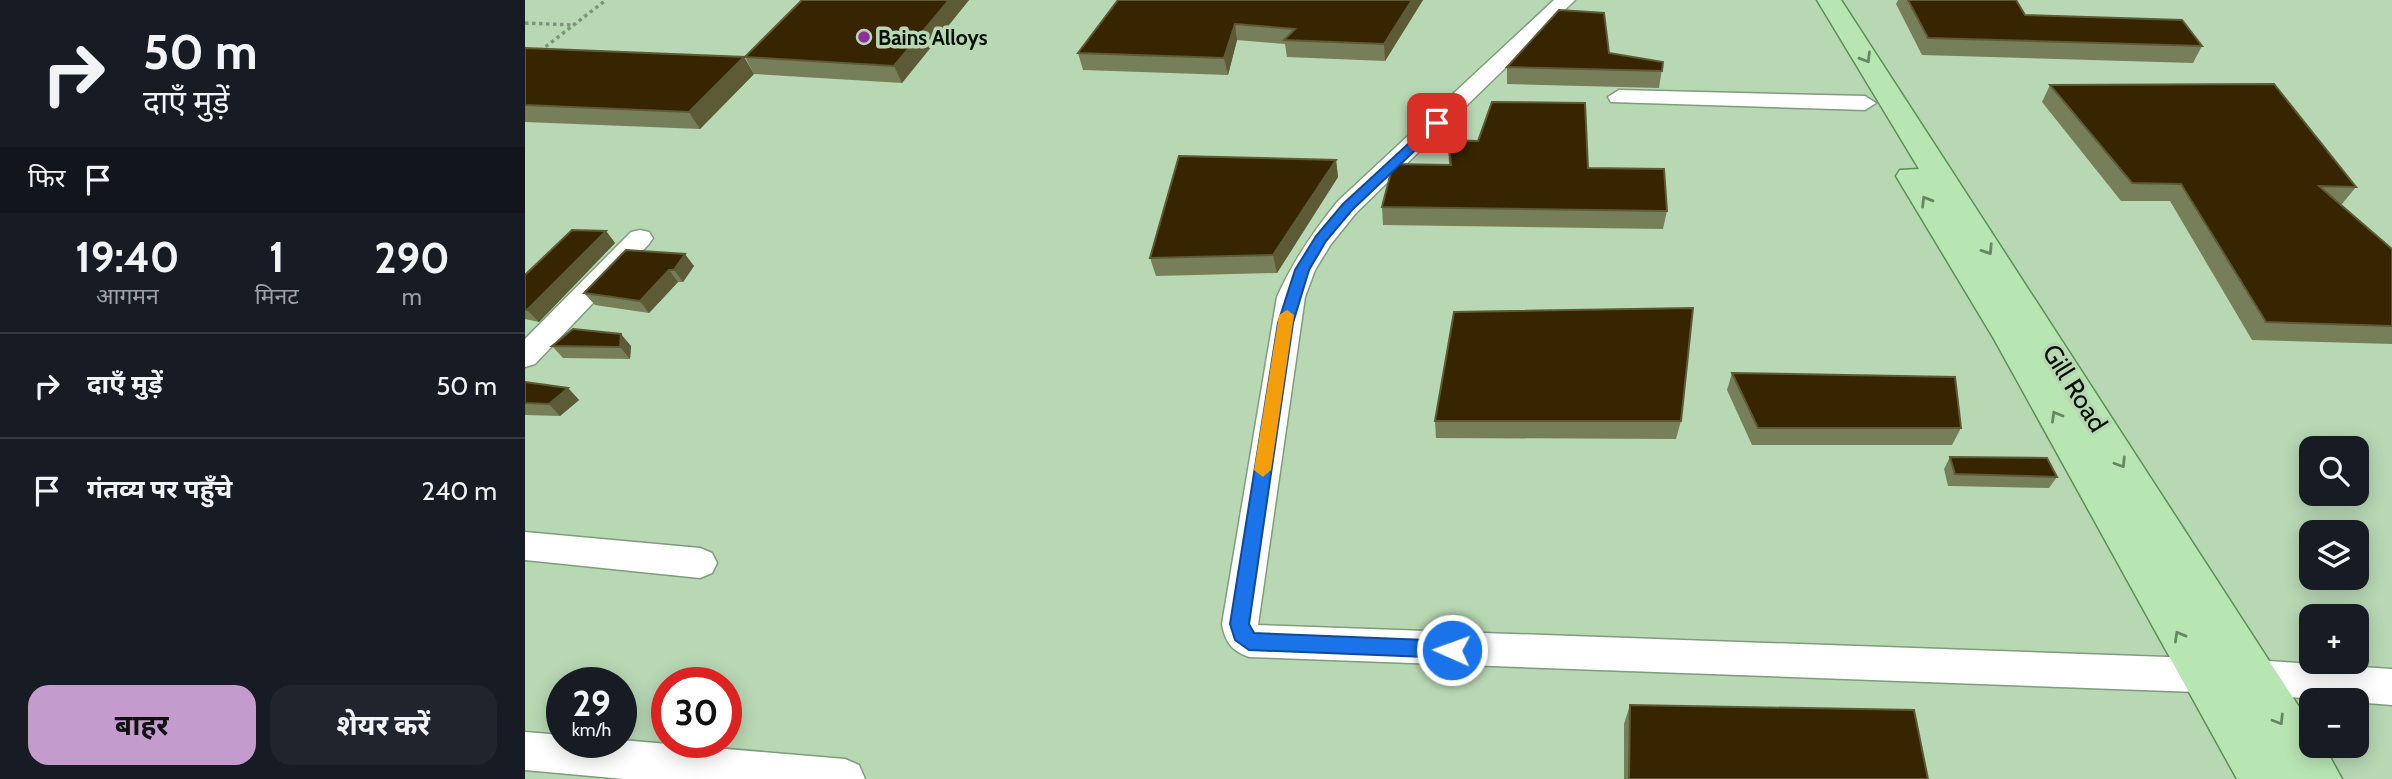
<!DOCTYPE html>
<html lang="hi">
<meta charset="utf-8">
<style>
:root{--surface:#171b24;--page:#20242c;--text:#f1f3f6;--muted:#9ea1a6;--line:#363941;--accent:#c49bcd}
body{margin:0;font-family:Cabin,"Noto Sans Devanagari",sans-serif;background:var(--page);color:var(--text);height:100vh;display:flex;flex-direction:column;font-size:26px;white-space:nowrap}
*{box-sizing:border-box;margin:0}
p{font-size:23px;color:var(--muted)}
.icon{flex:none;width:38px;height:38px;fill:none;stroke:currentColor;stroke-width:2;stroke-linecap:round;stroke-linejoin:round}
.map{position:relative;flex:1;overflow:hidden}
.drawer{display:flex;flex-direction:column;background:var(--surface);width:525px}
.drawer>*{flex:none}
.top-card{background:#171b24;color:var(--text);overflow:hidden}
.buttons{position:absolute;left:1774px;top:436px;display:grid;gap:14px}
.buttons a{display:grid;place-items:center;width:70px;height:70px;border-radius:14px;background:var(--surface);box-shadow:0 4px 18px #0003;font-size:35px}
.speed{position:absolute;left:21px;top:667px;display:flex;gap:14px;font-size:35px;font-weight:700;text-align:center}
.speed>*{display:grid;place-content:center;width:91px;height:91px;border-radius:50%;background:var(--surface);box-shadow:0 4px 18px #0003;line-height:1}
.speed small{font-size:18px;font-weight:400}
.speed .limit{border:10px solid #d22;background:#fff;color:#111}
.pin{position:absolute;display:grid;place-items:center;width:60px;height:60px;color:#fff;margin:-30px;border-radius:14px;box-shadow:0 4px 10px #0006}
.me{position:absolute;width:77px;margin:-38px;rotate:272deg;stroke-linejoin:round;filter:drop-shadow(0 0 5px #0008)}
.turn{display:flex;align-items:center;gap:24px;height:147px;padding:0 28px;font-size:32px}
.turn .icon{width:91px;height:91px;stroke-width:2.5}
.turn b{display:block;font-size:49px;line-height:60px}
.then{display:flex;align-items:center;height:66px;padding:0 28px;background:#0003;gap:14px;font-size:26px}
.eta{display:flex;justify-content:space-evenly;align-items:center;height:119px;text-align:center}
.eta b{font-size:42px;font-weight:700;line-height:49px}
.cta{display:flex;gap:14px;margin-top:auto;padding:14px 28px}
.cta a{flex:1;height:80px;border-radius:21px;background:var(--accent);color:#111;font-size:28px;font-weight:700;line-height:80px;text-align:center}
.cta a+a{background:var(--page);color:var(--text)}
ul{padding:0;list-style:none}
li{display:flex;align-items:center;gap:21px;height:105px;padding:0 28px;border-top:2px solid var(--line)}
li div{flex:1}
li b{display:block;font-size:26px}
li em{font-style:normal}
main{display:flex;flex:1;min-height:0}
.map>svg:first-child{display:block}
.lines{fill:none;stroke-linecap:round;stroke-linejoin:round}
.minor-casing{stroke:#7e9d7b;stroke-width:3}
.major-casing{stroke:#5a9155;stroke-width:3}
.path{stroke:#7c9579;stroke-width:3.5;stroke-dasharray:3.5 3.5;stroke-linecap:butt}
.minor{fill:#fff;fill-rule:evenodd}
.major{fill:#b8e6b3;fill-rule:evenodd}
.wall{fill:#777e5a}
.shaded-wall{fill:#5d5b36}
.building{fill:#362500;stroke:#5d5b36;stroke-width:2}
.oneway{stroke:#688665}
.route{fill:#1a73e8;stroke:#114b97;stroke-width:2}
.slow{fill:#f59e0b}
.poi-dot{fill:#8d309b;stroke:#b8d8b4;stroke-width:2.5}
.labels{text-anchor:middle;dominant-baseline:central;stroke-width:7;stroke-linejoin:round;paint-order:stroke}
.far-poi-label{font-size:21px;font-weight:bold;fill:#061105;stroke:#b8d8b4;text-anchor:start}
.street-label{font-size:26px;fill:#061105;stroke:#b8d8b4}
</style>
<main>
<section class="drawer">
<div class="top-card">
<div class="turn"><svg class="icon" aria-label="right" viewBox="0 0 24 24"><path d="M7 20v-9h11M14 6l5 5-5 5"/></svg><div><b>50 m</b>दाएँ मुड़ें</div></div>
<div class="then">फिर<svg class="icon" aria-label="arrive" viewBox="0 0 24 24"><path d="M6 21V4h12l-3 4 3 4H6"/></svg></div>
</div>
<div class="eta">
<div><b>19:40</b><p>आगमन</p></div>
<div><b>1</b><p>मिनट</p></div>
<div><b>290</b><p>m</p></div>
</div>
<ul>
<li><svg class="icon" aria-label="right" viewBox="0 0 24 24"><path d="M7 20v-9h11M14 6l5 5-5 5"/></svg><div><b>दाएँ मुड़ें</b></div><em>50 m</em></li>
<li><svg class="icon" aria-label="arrive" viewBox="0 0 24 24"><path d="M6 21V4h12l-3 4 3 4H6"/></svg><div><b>गंतव्य पर पहुँचे</b></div><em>240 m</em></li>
</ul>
<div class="cta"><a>बाहर</a><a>शेयर करें</a></div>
</section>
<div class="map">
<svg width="1867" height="779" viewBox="0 0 1867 779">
<rect width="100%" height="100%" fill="#b8d8b4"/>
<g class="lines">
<!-- minor casing -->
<g class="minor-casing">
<g id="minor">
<path d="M 1029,0 L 1050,0 L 831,213 L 806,244 L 790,270 L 780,297 L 733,625 L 1727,660 L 1867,669 L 1867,705 L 1727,694 L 724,657 C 707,651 700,642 697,624 L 752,297 C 768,261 788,232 813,201 Z"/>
<path d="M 1094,90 L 1340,96 L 1351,103 L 1340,110 L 1086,102 L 1083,97 Z"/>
<path d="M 115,230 L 124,232 L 128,238 L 124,244 L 10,364 L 0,367 L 0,339 L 106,232 Z"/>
<path d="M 0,532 L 175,548 L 187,553 L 192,563 L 187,573 L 175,578 L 0,560 Z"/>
<path d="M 0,732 L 37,735 L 37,742 L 96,740 L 320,759 L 334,765 L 340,779 L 99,779 L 0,770 Z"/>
</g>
</g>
<!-- major casing -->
<g class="major-casing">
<path id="major" d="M 1292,0 L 1316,0 L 1787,727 L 1787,746 L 1799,746 L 1817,779 L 1764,779 L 1762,776 L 1764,779 L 1712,779 L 1469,339 L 1371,176 L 1375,170 L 1394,169 Z"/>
</g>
<!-- path -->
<g class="path">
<path d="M 0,23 L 48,25"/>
<path d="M 15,51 L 81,0"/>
</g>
<!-- minor -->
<use href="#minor" class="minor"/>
<!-- major -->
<use href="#major" class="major"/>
</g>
<!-- wall -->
<g class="wall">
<path d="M 444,0 L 377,83 L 229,74 L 220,57 Z"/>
<path d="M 593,0 L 898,0 L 860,61 L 762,57 L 760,44 L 712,40 L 703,75 L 558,70 L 553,53 Z"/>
<path d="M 1373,0 L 1491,0 L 1500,15 L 1677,46 L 1668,63 L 1397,55 L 1371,4 Z"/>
<path d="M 0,48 L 219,57 L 229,74 L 175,129 L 0,122 Z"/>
<path d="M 1084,53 L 1138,62 L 1134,88 L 982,84 L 982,67 Z"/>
<path d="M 1525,85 L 1831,187 L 1817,204 L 1815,204 L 1867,249 L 1867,344 L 1727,340 L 1645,201 L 1596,201 L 1517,102 Z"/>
<path d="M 923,140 L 1063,168 L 1142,211 L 1138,229 L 858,225 L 857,207 L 924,165 Z"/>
<path d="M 811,160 L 813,177 L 752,273 L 631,276 L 625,258 Z"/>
<path d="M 81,231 L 90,243 L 14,322 L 0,319 L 0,275 Z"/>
<path d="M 101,250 L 169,266 L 158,282 L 153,282 L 124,313 L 70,305 L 59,293 Z"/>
<path d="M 27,346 L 106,346 L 105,359 L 38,358 Z"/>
<path d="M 1207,373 L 1436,428 L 1427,445 L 1227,445 L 1202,390 Z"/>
<path d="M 0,382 L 43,388 L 54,400 L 35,416 L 0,415 Z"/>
<path d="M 910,421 L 1156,421 L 1151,439 L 911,438 Z"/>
<path d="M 1425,457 L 1532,477 L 1524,488 L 1423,486 L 1419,469 Z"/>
<path d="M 1105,705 L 1403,779 L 1099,779 L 1099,724 Z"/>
</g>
<!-- shaded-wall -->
<g class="shaded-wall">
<path d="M 424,0 L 444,0 L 377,83 L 369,66 Z"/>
<path d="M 887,0 L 898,0 L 860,61 L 859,44 Z"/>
<path d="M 710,24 L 712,40 L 703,75 L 699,58 Z"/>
<path d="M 219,57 L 229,74 L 175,129 L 164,112 Z"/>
<path d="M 811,160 L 813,177 L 752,273 L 748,255 Z"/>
<path d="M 81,231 L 90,243 L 14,322 L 2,310 Z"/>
<path d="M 160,254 L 169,266 L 158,282 L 149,270 Z"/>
<path d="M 144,270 L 153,282 L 124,313 L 115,301 Z"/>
<path d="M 96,334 L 106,346 L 105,359 L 95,347 Z"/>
<path d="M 43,388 L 54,400 L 35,416 L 24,404 Z"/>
</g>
<!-- building -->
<g class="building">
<path d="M 277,0 L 424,0 L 369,66 L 220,57 Z"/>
<path d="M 593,0 L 887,0 L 859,44 L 759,40 L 770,29 L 710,24 L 699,58 L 553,53 Z"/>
<path d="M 1383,0 L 1491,0 L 1500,15 L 1657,20 L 1677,46 L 1403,38 Z"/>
<path d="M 1034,10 L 1079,13 L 1084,53 L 1138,62 L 1137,71 L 982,67 Z"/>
<path d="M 0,48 L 219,57 L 164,112 L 0,105 Z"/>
<path d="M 1749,84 L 1831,187 L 1794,186 L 1867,249 L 1867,326 L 1741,322 L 1656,184 L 1607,183 L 1525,85 Z"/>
<path d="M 967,102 L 1060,103 L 1063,168 L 1139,169 L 1142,211 L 857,207 L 868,164 L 926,165 L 923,140 L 953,141 Z"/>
<path d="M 654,156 L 811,160 L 748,255 L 625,258 Z"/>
<path d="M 47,230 L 81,231 L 2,310 L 0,309 L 0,275 Z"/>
<path d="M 101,250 L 160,254 L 149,270 L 144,270 L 115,301 L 59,293 Z"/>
<path d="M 1168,308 L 1156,421 L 910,421 L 929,312 Z"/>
<path d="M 48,329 L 96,334 L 95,347 L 27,346 Z"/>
<path d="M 1207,373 L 1430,377 L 1436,428 L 1233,428 Z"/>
<path d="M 0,382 L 43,388 L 24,404 L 0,403 Z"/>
<path d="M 1425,457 L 1522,458 L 1532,477 L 1430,474 Z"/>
<path d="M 1105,705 L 1389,710 L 1403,779 L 1104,779 Z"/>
</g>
<!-- one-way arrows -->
<defs><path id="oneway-chevron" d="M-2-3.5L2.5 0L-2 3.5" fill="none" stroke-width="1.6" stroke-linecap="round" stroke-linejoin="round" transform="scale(1.75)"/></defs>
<g class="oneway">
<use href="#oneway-chevron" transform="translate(1341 58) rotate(59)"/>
<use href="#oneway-chevron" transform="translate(1401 201) rotate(-121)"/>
<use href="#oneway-chevron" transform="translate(1463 250) rotate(57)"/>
<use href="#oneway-chevron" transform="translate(1531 416) rotate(-120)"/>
<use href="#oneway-chevron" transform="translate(1596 463) rotate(58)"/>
<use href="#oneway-chevron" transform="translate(1654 636) rotate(-119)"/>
<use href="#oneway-chevron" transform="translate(1754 720) rotate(58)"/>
</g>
<!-- route -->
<path class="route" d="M 908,121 L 919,123 L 827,210 L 801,241 L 784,270 L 768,323 L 724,624 L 729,633 L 927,641 L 934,643 L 937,650 L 934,656 L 927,658 L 724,650 L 710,640 L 705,624 L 753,323 L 770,270 L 791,236 L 818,204 Z"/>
<!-- slow -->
<path class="slow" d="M 762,310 L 769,315 L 746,470 L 738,477 L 729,470 L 754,315 Z"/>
<!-- markers -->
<circle class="poi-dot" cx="339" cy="37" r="7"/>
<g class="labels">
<!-- far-poi labels -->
<g class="far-poi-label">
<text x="353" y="37">Bains Alloys</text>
</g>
<!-- street labels -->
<g class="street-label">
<text transform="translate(1550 388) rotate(58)">Gill Road</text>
</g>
</g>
</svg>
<div class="buttons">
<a><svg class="icon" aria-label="search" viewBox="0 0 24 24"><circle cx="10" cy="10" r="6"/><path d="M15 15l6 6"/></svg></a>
<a><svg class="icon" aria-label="layers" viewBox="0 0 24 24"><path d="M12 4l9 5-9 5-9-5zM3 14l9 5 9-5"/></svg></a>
<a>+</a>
<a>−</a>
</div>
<div class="speed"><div>29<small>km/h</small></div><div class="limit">30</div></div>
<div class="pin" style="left:912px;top:123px;background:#d93025"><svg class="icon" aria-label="arrive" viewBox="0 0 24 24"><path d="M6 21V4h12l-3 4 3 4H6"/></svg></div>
<svg class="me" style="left:927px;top:650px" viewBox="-20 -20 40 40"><circle r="17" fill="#1a73e8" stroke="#fff" stroke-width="3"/><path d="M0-11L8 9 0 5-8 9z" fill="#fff"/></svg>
</div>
</main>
